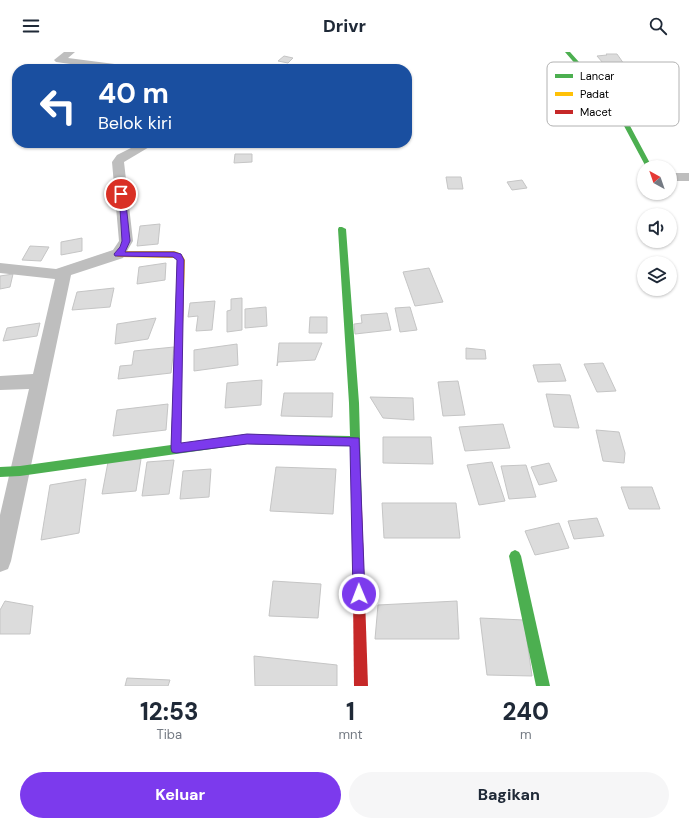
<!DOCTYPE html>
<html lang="id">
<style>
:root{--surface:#fff;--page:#f6f6f7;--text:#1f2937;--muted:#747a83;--accent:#7c3aed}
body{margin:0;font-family:"DM Sans",sans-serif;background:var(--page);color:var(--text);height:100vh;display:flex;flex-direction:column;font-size:15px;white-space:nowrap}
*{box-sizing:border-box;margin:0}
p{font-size:13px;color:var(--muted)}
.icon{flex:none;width:22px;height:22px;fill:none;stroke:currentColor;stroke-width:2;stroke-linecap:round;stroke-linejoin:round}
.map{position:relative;height:634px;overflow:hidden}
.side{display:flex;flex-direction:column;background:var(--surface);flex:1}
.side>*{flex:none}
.top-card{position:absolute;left:12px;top:12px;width:400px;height:84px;border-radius:16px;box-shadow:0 1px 3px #0004;background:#1a4fa0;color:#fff;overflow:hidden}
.needle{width:26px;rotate:320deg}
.tools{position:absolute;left:637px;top:108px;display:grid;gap:8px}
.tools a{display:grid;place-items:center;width:40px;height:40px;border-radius:50%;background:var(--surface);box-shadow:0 1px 3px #0004;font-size:20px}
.pin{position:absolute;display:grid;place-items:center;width:34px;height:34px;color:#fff;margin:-17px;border:2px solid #fff;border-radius:50%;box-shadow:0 1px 4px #0007}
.me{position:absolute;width:44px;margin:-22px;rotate:359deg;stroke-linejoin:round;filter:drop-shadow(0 0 3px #0008)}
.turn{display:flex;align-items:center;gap:14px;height:84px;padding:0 20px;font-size:18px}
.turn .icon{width:52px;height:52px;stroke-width:2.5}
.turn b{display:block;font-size:28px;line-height:34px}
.eta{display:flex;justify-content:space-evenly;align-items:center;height:68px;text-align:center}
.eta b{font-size:24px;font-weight:800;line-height:28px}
.primary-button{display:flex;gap:8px;margin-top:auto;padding:8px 20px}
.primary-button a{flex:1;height:46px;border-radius:24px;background:var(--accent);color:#fff;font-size:16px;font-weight:800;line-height:46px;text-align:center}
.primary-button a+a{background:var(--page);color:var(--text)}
header{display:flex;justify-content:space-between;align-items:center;height:52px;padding:0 20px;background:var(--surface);font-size:18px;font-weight:800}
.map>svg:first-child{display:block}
.building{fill:#dcdcdc;stroke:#c5c5c5}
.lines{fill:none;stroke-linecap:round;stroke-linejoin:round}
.street{fill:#bebebe;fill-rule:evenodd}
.fast{fill:#4caf50;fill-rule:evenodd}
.slow{fill:#ffc107;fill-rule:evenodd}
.jam{fill:#c62828;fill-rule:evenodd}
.route{fill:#7c3aed;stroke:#51269a}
.key{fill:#fff;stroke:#b2b2b2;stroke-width:1}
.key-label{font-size:11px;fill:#000}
</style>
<header><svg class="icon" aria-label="menu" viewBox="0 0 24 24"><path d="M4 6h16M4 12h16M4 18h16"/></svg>Drivr<svg class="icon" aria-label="search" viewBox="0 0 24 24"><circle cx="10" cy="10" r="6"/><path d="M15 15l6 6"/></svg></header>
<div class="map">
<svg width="689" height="634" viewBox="0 0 689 634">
<rect width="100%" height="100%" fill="#fff"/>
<!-- building -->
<g class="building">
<path d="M 606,2 L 617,2 L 624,12 L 603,11 L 597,4 L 607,3 Z"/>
<path d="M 284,4 L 293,6 L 288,11 L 278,9 Z"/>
<path d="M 235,102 L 252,102 L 252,110 L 234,111 Z"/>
<path d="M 446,125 L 461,125 L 463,137 L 448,137 Z"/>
<path d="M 522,128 L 527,136 L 512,138 L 507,130 Z"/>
<path d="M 160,172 L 158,192 L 137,194 L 140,174 Z"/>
<path d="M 82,186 L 82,199 L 61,203 L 61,190 Z"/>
<path d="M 30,194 L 49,195 L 41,209 L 22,208 Z"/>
<path d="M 166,211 L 165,228 L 137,232 L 139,215 Z"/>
<path d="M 429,216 L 443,250 L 415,254 L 403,220 Z"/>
<path d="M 13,222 L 10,235 L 0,237 L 0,224 Z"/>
<path d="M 114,236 L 110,255 L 72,258 L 77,240 Z"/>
<path d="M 242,246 L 242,278 L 227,280 L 227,259 L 231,258 L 231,247 Z"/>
<path d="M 215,249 L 212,278 L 196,279 L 198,264 L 188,265 L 190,251 Z"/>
<path d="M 266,255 L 267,274 L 245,276 L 245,257 Z"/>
<path d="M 410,255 L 417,278 L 400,280 L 395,256 Z"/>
<path d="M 387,261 L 391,278 L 355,282 L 354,272 L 362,271 L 361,263 Z"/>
<path d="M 310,265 L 327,265 L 327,281 L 309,281 Z"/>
<path d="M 156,266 L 148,287 L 115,292 L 117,272 Z"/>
<path d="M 40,271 L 37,284 L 3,289 L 7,276 Z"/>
<path d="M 279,291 L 322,291 L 315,308 L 278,310 L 277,314 Z"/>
<path d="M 237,292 L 238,313 L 194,319 L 194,298 Z"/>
<path d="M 174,295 L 171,321 L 118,327 L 120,314 L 132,313 L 134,299 Z"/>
<path d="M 466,296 L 485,298 L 486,307 L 466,307 Z"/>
<path d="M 603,311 L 616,339 L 597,340 L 584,312 Z"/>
<path d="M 560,312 L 566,329 L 538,330 L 533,313 Z"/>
<path d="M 262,328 L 261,353 L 225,356 L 227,331 Z"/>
<path d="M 458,329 L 465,363 L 443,364 L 438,330 Z"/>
<path d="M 284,341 L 333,341 L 332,365 L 281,364 Z"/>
<path d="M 546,342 L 570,343 L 579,376 L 554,375 Z"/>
<path d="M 370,345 L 413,346 L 414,368 L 383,366 Z"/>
<path d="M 168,352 L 166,378 L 113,384 L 117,358 Z"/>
<path d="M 503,372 L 510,396 L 465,399 L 459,375 Z"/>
<path d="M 596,378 L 619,380 L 625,401 L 624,411 L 603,409 Z"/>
<path d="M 383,385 L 431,385 L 433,412 L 383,411 Z"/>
<path d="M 141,407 L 136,439 L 102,442 L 108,410 Z"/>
<path d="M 174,408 L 169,442 L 142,444 L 147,410 Z"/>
<path d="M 492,410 L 505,449 L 479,453 L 467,413 Z"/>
<path d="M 549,411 L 557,429 L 539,433 L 531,415 Z"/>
<path d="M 526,413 L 536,445 L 509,447 L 501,414 Z"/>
<path d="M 276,415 L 336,417 L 333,462 L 270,459 Z"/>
<path d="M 211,417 L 209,445 L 180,447 L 183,419 Z"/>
<path d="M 86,427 L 79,481 L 41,488 L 50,433 Z"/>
<path d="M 621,435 L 652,435 L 660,457 L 629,457 Z"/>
<path d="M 382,451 L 456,451 L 460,486 L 384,486 Z"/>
<path d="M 597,466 L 604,484 L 574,487 L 568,469 Z"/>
<path d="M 559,471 L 569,496 L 535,503 L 525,479 Z"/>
<path d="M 273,529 L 321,532 L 318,566 L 269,564 Z"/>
<path d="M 5,549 L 33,554 L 30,582 L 0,582 L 0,558 Z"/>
<path d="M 457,549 L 459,587 L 375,587 L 378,553 Z"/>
<path d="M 480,566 L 524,568 L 532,624 L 487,623 Z"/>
<path d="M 254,604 L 337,613 L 337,634 L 255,634 Z"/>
<path d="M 127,626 L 170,628 L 168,634 L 125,634 Z"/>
</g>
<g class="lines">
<!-- street -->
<g class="street">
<path d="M 64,0 L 75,0 L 68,6 L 130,14 L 135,17 L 107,17 L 56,10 L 54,8 Z"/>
<path d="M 141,91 L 156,91 L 124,110 L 133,189 L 123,206 L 71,223 L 11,509 L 8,517 L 0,520 L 0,463 L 29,337 L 0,338 L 0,324 L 33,322 L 55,227 L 0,221 L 0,211 L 56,217 L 113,198 L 119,189 L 112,110 L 117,103 Z"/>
<rect x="670" y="121" width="19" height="8"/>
</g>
<!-- fast -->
<g class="fast">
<path d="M 565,0 L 570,0 L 621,57 L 652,115 L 646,115 L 616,59 Z"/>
<path d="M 339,175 L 342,175 L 346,177 L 359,351 L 362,458 L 361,462 L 357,463 L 353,462 L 352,458 L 350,394 L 247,392 L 20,424 L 0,425 L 0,415 L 20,414 L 171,393 L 174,306 L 175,303 L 181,303 L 182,306 L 181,392 L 247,382 L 350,384 L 349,351 L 338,177 Z"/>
<path d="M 515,498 L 519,500 L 521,504 L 550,634 L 536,634 L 509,504 L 511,500 Z"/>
</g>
<!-- slow -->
<path class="slow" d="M 118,199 L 174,199 C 180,201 182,202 185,208 L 182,306 L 181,309 L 175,309 L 174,306 L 177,208 L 176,206 L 118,205 L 114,202 Z"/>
<!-- jam -->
<path class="jam" d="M 357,453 L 361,454 L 362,458 L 368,634 L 354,634 L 352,458 L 353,454 Z"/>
</g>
<!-- route -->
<path class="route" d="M 119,140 L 125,142 L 130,189 L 125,200 L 174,200 L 181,202 L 184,208 L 181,391 L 247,382 L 359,386 L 365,542 L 363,547 L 359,548 L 355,547 L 353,542 L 350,394 L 247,392 L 176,401 L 172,400 L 171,396 L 177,208 L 173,205 L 115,204 L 114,202 L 120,195 L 122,189 Z"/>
<!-- legend -->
<rect x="547" y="10" width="132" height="64" rx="6" class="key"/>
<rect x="555" y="22" width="18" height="4" fill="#4caf50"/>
<rect x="555" y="40" width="18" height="4" fill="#ffc107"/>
<rect x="555" y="58" width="18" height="4" fill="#c62828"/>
<g class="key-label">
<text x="580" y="28">Lancar</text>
<text x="580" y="46">Padat</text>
<text x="580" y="64">Macet</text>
</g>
</svg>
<div class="tools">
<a><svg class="needle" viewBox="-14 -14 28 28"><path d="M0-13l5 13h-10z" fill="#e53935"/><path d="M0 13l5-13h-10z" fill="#747a83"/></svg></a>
<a><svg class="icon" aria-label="sound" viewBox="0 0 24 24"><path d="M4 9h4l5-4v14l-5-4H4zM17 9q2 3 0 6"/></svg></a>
<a><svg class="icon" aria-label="layers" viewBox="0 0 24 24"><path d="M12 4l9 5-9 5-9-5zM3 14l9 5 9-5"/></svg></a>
</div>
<div class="pin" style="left:121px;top:142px;background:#d93025"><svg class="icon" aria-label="arrive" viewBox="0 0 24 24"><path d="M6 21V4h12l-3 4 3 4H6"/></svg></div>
<svg class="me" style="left:359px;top:542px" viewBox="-20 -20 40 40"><circle r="17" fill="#7c3aed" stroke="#fff" stroke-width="3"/><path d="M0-11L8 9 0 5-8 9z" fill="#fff"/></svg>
<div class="top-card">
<div class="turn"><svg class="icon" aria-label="left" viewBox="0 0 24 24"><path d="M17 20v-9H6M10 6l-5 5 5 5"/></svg><div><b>40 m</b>Belok kiri</div></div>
</div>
</div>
<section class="side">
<div class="eta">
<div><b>12:53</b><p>Tiba</p></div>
<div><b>1</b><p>mnt</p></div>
<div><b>240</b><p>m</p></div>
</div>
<div class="primary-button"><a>Keluar</a><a>Bagikan</a></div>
</section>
